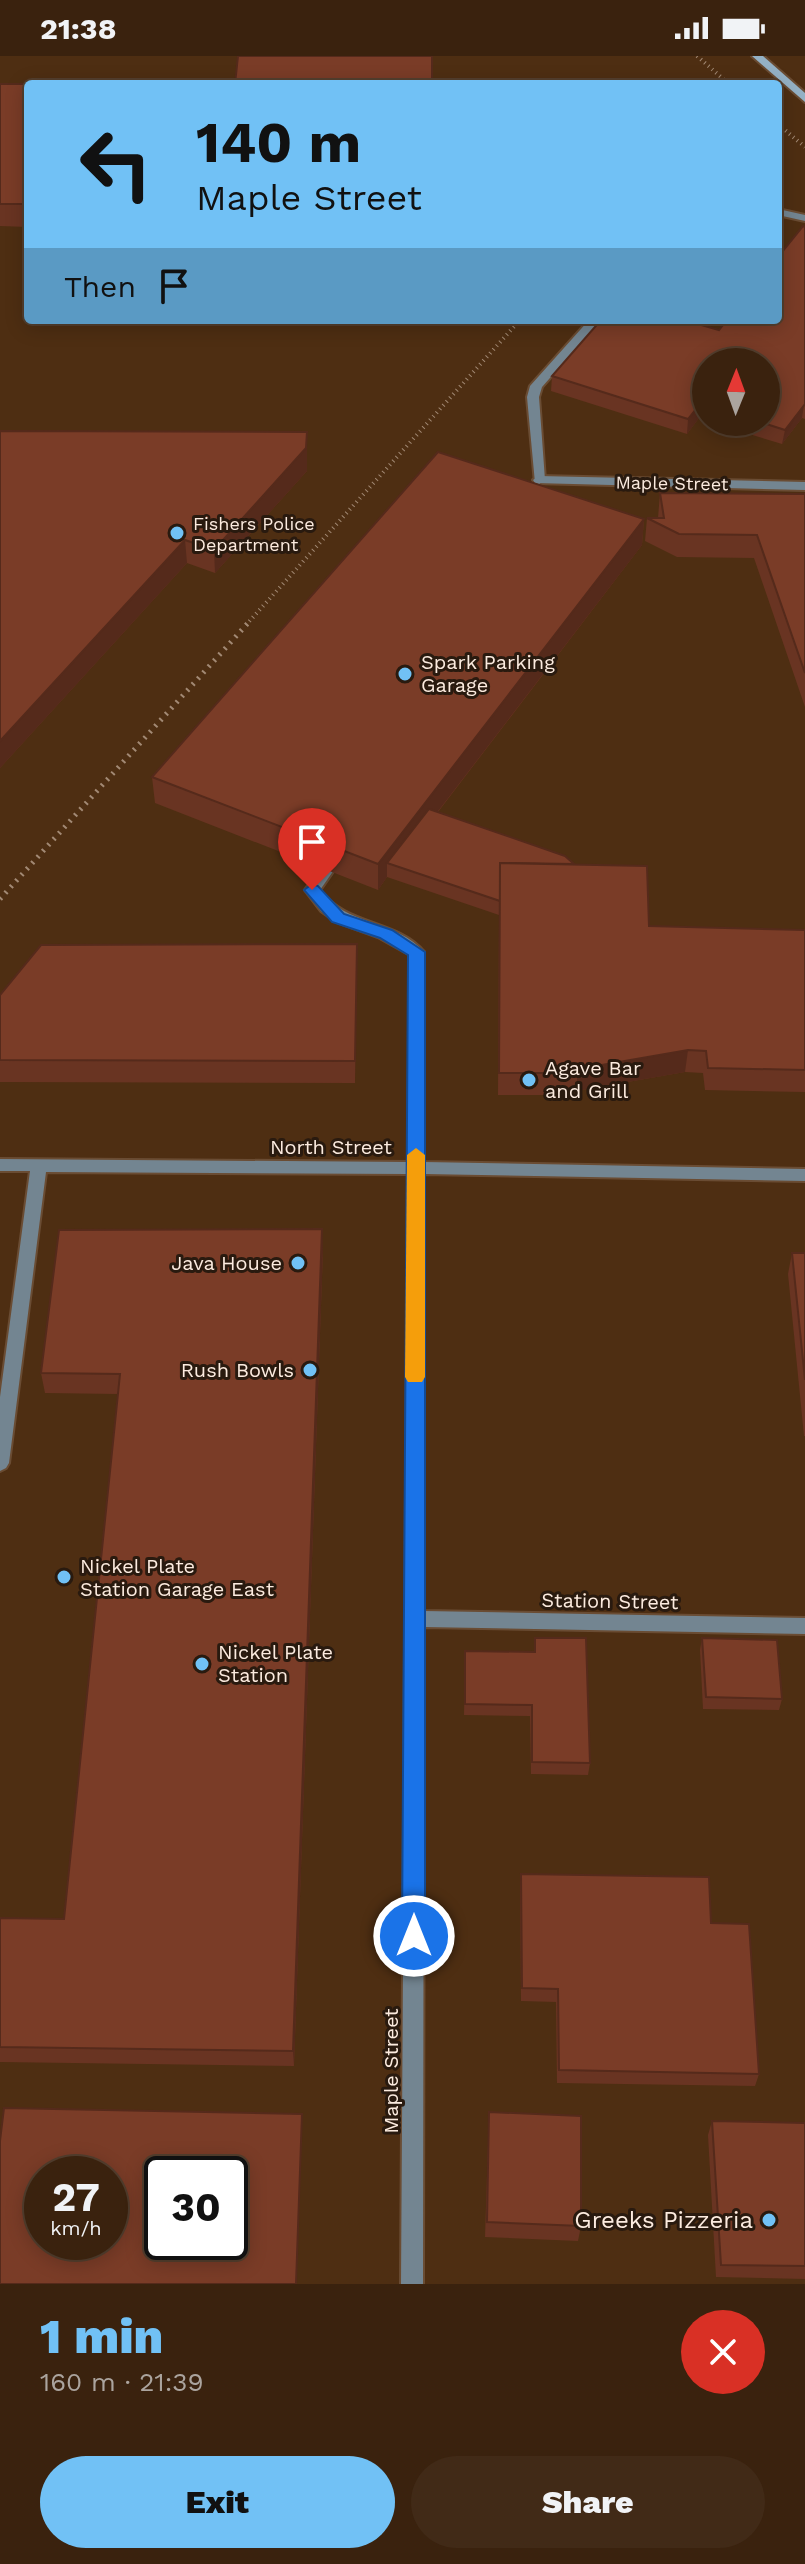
<!DOCTYPE html>
<meta charset="utf-8">
<style>
:root{--surface:#3a220e;--page:#412a17;--text:#f1f3f6;--muted:#aba49e;--line:#543f2e;--accent:#71c1f5}
body{margin:0;font-family:"Work Sans",sans-serif;background:var(--page);color:var(--text);height:100vh;display:flex;flex-direction:column;font-size:30px;white-space:nowrap}
*{box-sizing:border-box;margin:0}
p{font-size:26px;color:var(--muted)}
.icon{flex:none;width:44px;height:44px;fill:none;stroke:currentColor;stroke-width:2;stroke-linecap:round;stroke-linejoin:round}
.map{position:relative;height:2228px;overflow:hidden}
.details{display:flex;flex-direction:column;background:var(--surface);flex:1}
.details>*{flex:none}
.banner{position:absolute;left:24px;top:24px;width:758px;height:244px;border-radius:8px;box-shadow:0 4px 20px #0003,0 0 0 2px var(--line);background:#71c1f5;color:#111;overflow:hidden}
.needle{width:52px;rotate:1deg}
.controls{position:absolute;left:692px;top:292px;display:grid;gap:16px}
.controls a{display:grid;place-items:center;width:88px;height:88px;border-radius:50%;background:var(--surface);box-shadow:0 4px 20px #0003,0 0 0 2px var(--line);font-size:40px}
.speed{position:absolute;left:24px;top:2100px;display:flex;gap:16px;font-size:40px;font-weight:700;text-align:center}
.speed>*{display:grid;place-content:center;width:104px;height:104px;border-radius:50%;background:var(--surface);box-shadow:0 4px 20px #0003,0 0 0 2px var(--line);line-height:1}
.speed small{font-size:20px;font-weight:400}
.speed .limit{border:4px solid #111;border-radius:12px;background:#fff;color:#111}
.pin{position:absolute;display:grid;place-items:center;width:68px;height:68px;color:#fff;margin:-82px -34px;border-radius:50% 50% 50% 0;rotate:-45deg;box-shadow:0 0 8px #0007}
.pin .icon{rotate:45deg}
.me{position:absolute;width:88px;margin:-44px;rotate:0deg;stroke-linejoin:round;filter:drop-shadow(0 0 6px #0008)}
.turn{display:flex;align-items:center;gap:28px;height:168px;padding:0 40px;font-size:36px}
.turn .icon{width:104px;height:104px;stroke-width:2.5}
.turn b{display:block;font-size:56px;line-height:68px}
.then{display:flex;align-items:center;height:76px;padding:0 40px;background:#0003;gap:16px;font-size:30px}
.round{display:grid;place-items:center;flex:none;width:84px;height:84px;border-radius:42px;background:var(--page)}
.summary{display:flex;align-items:center;justify-content:space-between;height:136px;padding:0 40px}
h1{font-size:48px;font-weight:800;line-height:60px;color:var(--accent)}
.primary-button{display:flex;gap:16px;margin-top:auto;padding:16px 40px}
.primary-button a{flex:1;height:92px;border-radius:48px;background:var(--accent);color:#111;font-size:32px;font-weight:800;line-height:92px;text-align:center}
.primary-button a+a{background:var(--page);color:var(--text)}
.status{display:flex;justify-content:space-between;align-items:center;height:56px;padding:0 40px;background:var(--surface);direction:ltr}
.status svg{height:22px;fill:currentColor}
.map>svg:first-child{display:block}
.lines{fill:none;stroke-linecap:round;stroke-linejoin:round}
.lane-casing{stroke:#6a4c33;stroke-width:4}
.street-casing{stroke:#6a4c33;stroke-width:4}
.secondary-casing{stroke:#6a4c33;stroke-width:4}
.path-far1{stroke:#a28974;stroke-width:4;stroke-dasharray:1 4;stroke-linecap:butt}
.path{stroke:#a28974;stroke-width:5;stroke-dasharray:2 6;stroke-linecap:butt}
.lane{fill:#738591;fill-rule:evenodd}
.street{fill:#738591;fill-rule:evenodd}
.secondary{fill:#94b1c5;fill-rule:evenodd}
.wall{fill:#693422}
.shaded-wall{fill:#552a1b}
.building{fill:#7a3c27;stroke:#552a1b;stroke-width:2;fill-rule:evenodd}
.route{fill:#1a73e8;stroke:#114b97;stroke-width:2}
.slow{fill:#f59e0b}
.poi-dot{fill:#71c1f5;stroke:#291a0f;stroke-width:3}
.labels{text-anchor:middle;dominant-baseline:central;stroke-width:6;stroke-linejoin:round;paint-order:stroke}
.far-street-label{font-size:18px;fill:#fcebdf;stroke:#291a0f}
.far-poi-label{font-size:18px;fill:#fcebdf;stroke:#291a0f;text-anchor:start}
.poi-label{font-size:20px;fill:#fcebdf;stroke:#291a0f;text-anchor:start}
.street-label{font-size:20px;fill:#fcebdf;stroke:#291a0f}
.near-poi-label{font-size:24px;fill:#fcebdf;stroke:#291a0f;text-anchor:end}
</style>
<div class="status"><b>21:38</b><svg viewBox="0 0 49 12"><path d="M0 12V9h3v3zM5 12V6h3v6zM10 12V3h3v9zM15 12V0h3v12zM26 1h20v11H26zM47 4h2v5h-2z"/></svg></div>
<div class="map">
<svg width="805" height="2228" viewBox="0 0 805 2228">
<rect width="100%" height="100%" fill="#4e2e12"/>
<g class="lines">
<!-- lane casing -->
<g class="lane-casing">
<g id="lane">
<path d="M 778,153 L 805,159 L 805,165 L 778,159 Z"/>
<path d="M 589,264 L 601,264 L 542,331 L 539,341 L 545,424 L 539,428 L 535,427 L 527,341 L 530,330 Z"/>
<path d="M 327,809 L 334,814 L 320,834 C 345,870 398,864 424,896 L 422,900 L 412,900 L 378,881 L 337,866 L 321,855 L 305,834 L 322,810 Z"/>
</g>
</g>
<!-- street casing -->
<g class="street-casing">
<g id="street">
<path d="M 539,420 L 805,426 L 805,434 L 535,427 L 533,424 Z"/>
<path d="M 417,891 L 424,896 L 424,1106 L 805,1113 L 805,1125 L 424,1118 L 424,1555 L 805,1562 L 805,1578 L 424,1571 L 423,2228 L 401,2228 L 408,1118 L 46,1116 L 9,1407 L 6,1412 L 0,1415 L 0,1341 L 30,1115 L 0,1115 L 0,1103 L 408,1106 L 410,896 Z"/>
</g>
</g>
<!-- secondary casing -->
<g class="secondary-casing">
<path id="secondary" d="M 752,0 L 763,0 L 805,37 L 805,46 Z"/>
</g>
<!-- path-far1 -->
<g class="path-far1">
<path d="M 697,0 L 729,28"/>
<path d="M 778,68 L 805,91"/>
<path d="M 246,569 L 520,264"/>
</g>
<!-- path -->
<path class="path" d="M 0,843 L 248,567"/>
<!-- lane -->
<use href="#lane" class="lane"/>
<!-- street -->
<use href="#street" class="street"/>
<!-- secondary -->
<use href="#secondary" class="secondary"/>
</g>
<!-- wall -->
<g class="wall">
<path d="M 0,28 L 28,28 L 28,171 L 0,170 Z"/>
<path d="M 805,171 L 805,363 L 802,362 L 782,388 L 710,366 L 766,366 L 706,306 L 706,365 L 699,362 L 687,378 L 551,335 L 552,320 L 719,274 Z"/>
<path d="M 0,375 L 307,376 L 307,415 L 215,517 L 187,507 L 0,712 Z"/>
<path d="M 660,437 L 805,438 L 805,651 L 754,502 L 677,501 L 645,485 L 647,462 L 658,462 Z"/>
<path d="M 644,463 L 642,489 L 438,756 L 649,870 L 805,874 L 805,1036 L 705,1034 L 703,1017 L 685,1016 L 576,1035 L 576,1039 L 498,1039 L 499,857 L 499,859 L 387,821 L 378,834 L 155,747 L 152,721 Z"/>
<path d="M 357,910 L 355,1027 L 0,1026 L 0,939 Z"/>
<path d="M 323,1194 L 294,2010 L 0,2006 L 0,1862 L 64,1863 L 118,1338 L 45,1337 L 41,1317 Z"/>
<path d="M 792,1197 L 805,1197 L 805,1380 L 804,1380 L 788,1218 Z"/>
<path d="M 535,1582 L 590,1707 L 588,1719 L 531,1718 L 530,1660 L 464,1659 L 465,1607 L 534,1596 Z"/>
<path d="M 702,1582 L 782,1643 L 779,1654 L 703,1653 L 700,1594 Z"/>
<path d="M 521,1818 L 711,1867 L 759,2018 L 755,2030 L 557,2027 L 556,1946 L 521,1945 L 520,1832 Z"/>
<path d="M 489,2056 L 581,2170 L 578,2185 L 485,2181 Z"/>
<path d="M 712,2065 L 805,2067 L 805,2223 L 716,2221 L 708,2079 Z"/>
</g>
<!-- shaded-wall -->
<g class="shaded-wall">
<path d="M 700,348 L 699,362 L 687,378 L 688,363 Z"/>
<path d="M 804,348 L 802,362 L 782,388 L 785,374 Z"/>
<path d="M 307,376 L 307,415 L 215,517 L 214,494 Z"/>
<path d="M 644,463 L 642,489 L 396,810 L 387,807 L 387,821 L 378,834 L 378,808 Z"/>
<path d="M 185,484 L 187,507 L 0,712 L 0,685 Z"/>
<path d="M 357,888 L 357,910 L 355,1027 L 355,1005 Z"/>
<path d="M 688,994 L 685,1016 L 576,1035 L 578,1013 Z"/>
<path d="M 322,1173 L 323,1194 L 294,2010 L 293,1995 Z"/>
</g>
<!-- building -->
<g class="building">
<path d="M 238,0 L 432,0 L 432,28 L 235,28 Z"/>
<path d="M 0,28 L 76,28 L 28,28 L 28,148 L 0,148 Z"/>
<path d="M 803,170 L 805,171 L 805,348 L 785,374 L 760,366 L 766,366 L 766,306 L 706,306 L 706,349 L 700,348 L 688,363 L 552,320 L 601,264 L 684,264 L 719,274 L 727,264 L 778,264 L 778,201 Z"/>
<path d="M 0,375 L 307,376 L 306,392 L 214,494 L 185,484 L 0,685 Z"/>
<path d="M 438,396 L 644,463 L 378,808 L 152,721 Z"/>
<path d="M 660,437 L 805,438 L 805,617 L 757,479 L 679,478 L 647,462 L 664,462 Z"/>
<path d="M 429,753 L 565,800 L 574,808 L 500,807 L 500,845 L 387,807 Z"/>
<path d="M 500,807 L 647,810 L 649,870 L 805,874 L 805,1014 L 708,1012 L 706,995 L 688,994 L 578,1013 L 578,1017 L 499,1017 Z"/>
<path d="M 357,888 L 355,1005 L 0,1004 L 0,939 L 41,889 Z"/>
<path d="M 322,1173 L 293,1995 L 0,1991 L 0,1862 L 64,1863 L 120,1318 L 41,1317 L 59,1174 Z"/>
<path d="M 792,1197 L 805,1197 L 805,1324 Z"/>
<path d="M 535,1582 L 586,1582 L 590,1707 L 532,1706 L 532,1649 L 465,1648 L 465,1595 L 535,1596 Z"/>
<path d="M 702,1582 L 777,1584 L 782,1643 L 706,1641 Z"/>
<path d="M 521,1818 L 709,1821 L 711,1867 L 749,1868 L 759,2018 L 559,2014 L 558,1933 L 522,1932 Z"/>
<path d="M 4,2052 L 302,2058 L 296,2228 L 0,2228 L 0,2085 ZM 42,2118 L 110,2118 L 110,2186 L 42,2186 ZM 162,2118 L 230,2118 L 230,2186 L 162,2186 Z"/>
<path d="M 489,2056 L 581,2060 L 581,2170 L 487,2166 Z"/>
<path d="M 712,2065 L 805,2067 L 805,2210 L 721,2209 Z"/>
</g>
<!-- route -->
<path class="route" d="M 312,828 L 318,830 L 344,858 L 392,874 L 425,896 L 425,1880 L 422,1888 L 414,1891 L 406,1888 L 402,1880 L 408,899 L 380,882 L 332,866 L 304,834 Z"/>
<!-- slow -->
<path class="slow" d="M 416,1092 L 425,1099 L 425,1321 L 422,1326 L 408,1326 L 405,1321 L 407,1099 Z"/>
<!-- markers -->
<g class="poi-dot">
<circle cx="177" cy="477" r="8"/>
<circle cx="405" cy="618" r="8"/>
<circle cx="529" cy="1024" r="8"/>
<circle cx="298" cy="1207" r="8"/>
<circle cx="310" cy="1314" r="8"/>
<circle cx="64" cy="1521" r="8"/>
<circle cx="202" cy="1608" r="8"/>
<circle cx="769" cy="2164" r="8"/>
</g>
<g class="labels">
<!-- far-street labels -->
<g class="far-street-label">
<text transform="translate(672 427) rotate(1)">Maple Street</text>
</g>
<!-- far-poi labels -->
<g class="far-poi-label">
<text x="193" y="467">Fishers Police<tspan x="193" dy="21">Department</tspan></text>
</g>
<!-- poi labels -->
<g class="poi-label">
<text x="421" y="606">Spark Parking<tspan x="421" dy="23">Garage</tspan></text>
<text x="545" y="1012">Agave Bar<tspan x="545" dy="23">and Grill</tspan></text>
<text x="282" y="1207" text-anchor="end">Java House</text>
<text x="294" y="1314" text-anchor="end">Rush Bowls</text>
<text x="80" y="1510">Nickel Plate<tspan x="80" dy="23">Station Garage East</tspan></text>
<text x="218" y="1596">Nickel Plate<tspan x="218" dy="23">Station</tspan></text>
</g>
<!-- street labels -->
<g class="street-label">
<text x="331" y="1091">North Street</text>
<text transform="translate(610 1545) rotate(1)">Station Street</text>
<text transform="translate(391 2015) rotate(-90)">Maple Street</text>
</g>
<!-- near-poi labels -->
<g class="near-poi-label">
<text x="753" y="2164">Greeks Pizzeria</text>
</g>
</g>
</svg>
<div class="controls">
<a><svg class="needle" viewBox="-14 -14 28 28"><path d="M0-13l5 13h-10z" fill="#e53935"/><path d="M0 13l5-13h-10z" fill="#aba49e"/></svg></a>
</div>
<div class="speed"><div>27<small>km/h</small></div><div class="limit">30</div></div>
<div class="pin" style="left:312px;top:834px;background:#d93025"><svg class="icon" aria-label="arrive" viewBox="0 0 24 24"><path d="M6 21V4h12l-3 4 3 4H6"/></svg></div>
<svg class="me" style="left:414px;top:1880px" viewBox="-20 -20 40 40"><circle r="17" fill="#1a73e8" stroke="#fff" stroke-width="3"/><path d="M0-11L8 9 0 5-8 9z" fill="#fff"/></svg>
<div class="banner">
<div class="turn"><svg class="icon" aria-label="left" viewBox="0 0 24 24"><path d="M17 20v-9H6M10 6l-5 5 5 5"/></svg><div><b>140 m</b>Maple Street</div></div>
<div class="then">Then<svg class="icon" aria-label="arrive" viewBox="0 0 24 24"><path d="M6 21V4h12l-3 4 3 4H6"/></svg></div>
</div>
</div>
<section class="details">
<div class="summary"><div><h1>1 min</h1><p>160 m · 21:39</p></div><a class="round" style="background:#d93025;color:#fff"><svg class="icon" aria-label="close" viewBox="0 0 24 24"><path d="M6 6l12 12M18 6L6 18"/></svg></a></div>
<div class="primary-button"><a>Exit</a><a>Share</a></div>
</section>
